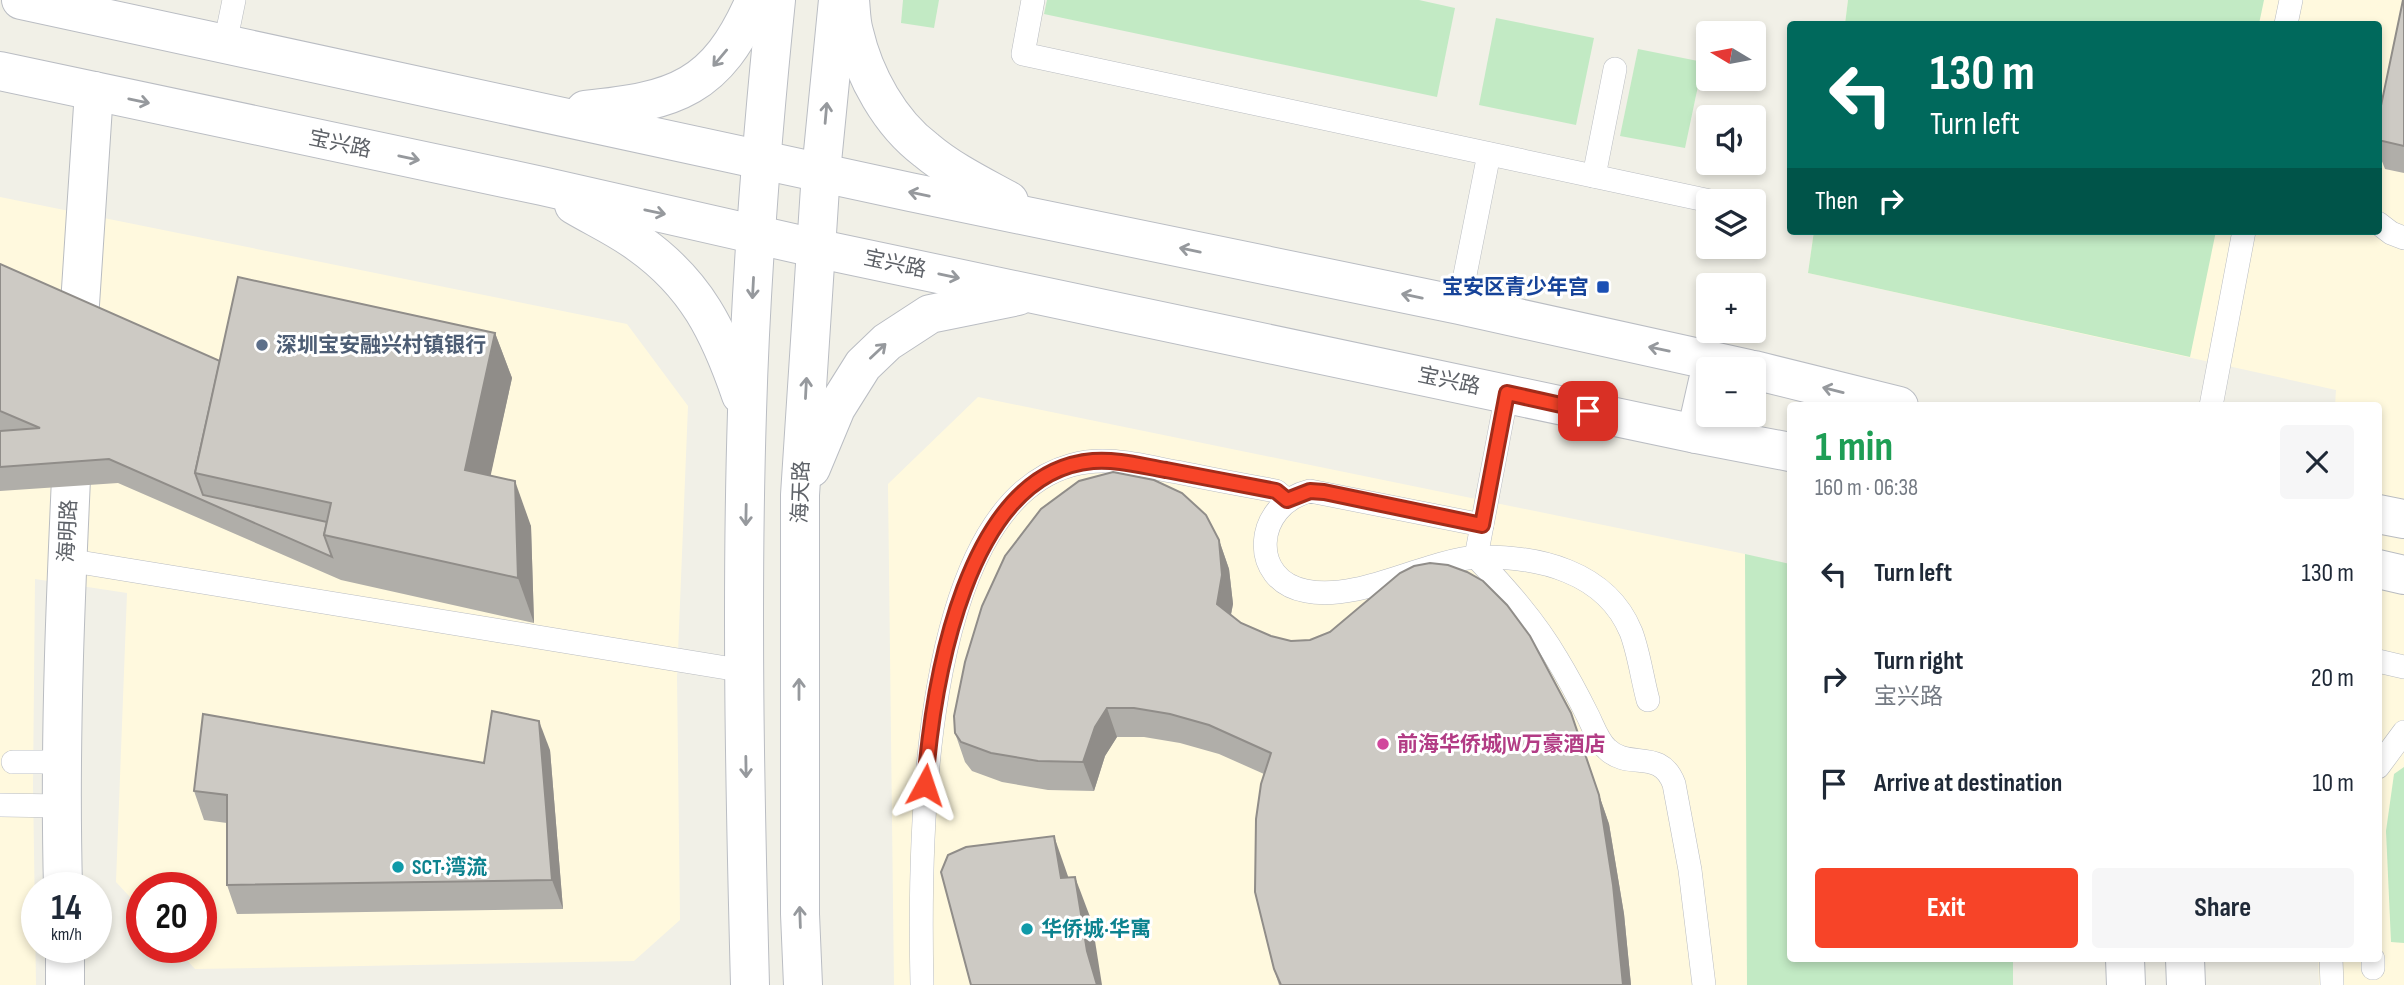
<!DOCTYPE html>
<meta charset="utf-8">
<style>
:root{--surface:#fff;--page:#f6f6f7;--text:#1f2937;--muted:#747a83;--accent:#f74428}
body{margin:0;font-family:"Sofia Sans Condensed","Noto Sans SC",sans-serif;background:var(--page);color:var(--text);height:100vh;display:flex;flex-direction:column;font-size:26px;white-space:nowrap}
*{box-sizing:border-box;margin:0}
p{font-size:23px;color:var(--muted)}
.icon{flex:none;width:38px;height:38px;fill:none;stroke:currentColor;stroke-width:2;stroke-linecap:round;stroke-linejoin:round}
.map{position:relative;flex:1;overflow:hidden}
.details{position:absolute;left:1787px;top:402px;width:595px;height:560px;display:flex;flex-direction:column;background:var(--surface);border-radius:7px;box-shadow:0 4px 10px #0003}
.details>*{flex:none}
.banner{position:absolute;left:1787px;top:21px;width:595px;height:214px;border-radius:7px;box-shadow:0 4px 10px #0003;background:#00695c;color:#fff;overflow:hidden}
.needle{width:46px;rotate:280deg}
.fabs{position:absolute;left:1696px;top:21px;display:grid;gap:14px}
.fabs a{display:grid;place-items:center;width:70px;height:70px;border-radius:7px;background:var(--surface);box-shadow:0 4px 10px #0003;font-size:35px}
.speed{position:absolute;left:21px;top:872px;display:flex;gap:14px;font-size:35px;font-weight:700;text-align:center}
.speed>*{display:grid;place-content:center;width:91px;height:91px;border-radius:50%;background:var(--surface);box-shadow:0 4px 10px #0003;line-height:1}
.speed small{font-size:18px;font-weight:400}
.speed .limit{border:10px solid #d22;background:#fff;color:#111}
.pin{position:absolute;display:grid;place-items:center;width:60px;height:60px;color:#fff;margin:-30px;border-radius:14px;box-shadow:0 4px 10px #0006}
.me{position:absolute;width:77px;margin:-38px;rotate:5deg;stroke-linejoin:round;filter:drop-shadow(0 0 5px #0008)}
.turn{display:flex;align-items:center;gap:24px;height:147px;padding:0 28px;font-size:32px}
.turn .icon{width:91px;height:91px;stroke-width:2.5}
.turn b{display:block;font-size:49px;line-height:60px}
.then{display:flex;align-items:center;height:66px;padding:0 28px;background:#0003;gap:14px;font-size:26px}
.round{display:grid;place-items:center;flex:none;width:74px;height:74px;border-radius:7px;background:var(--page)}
.head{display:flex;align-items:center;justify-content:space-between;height:119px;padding:0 28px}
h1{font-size:42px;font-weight:700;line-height:52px;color:#1e9e55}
.button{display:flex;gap:14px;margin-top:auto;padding:14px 28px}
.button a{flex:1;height:80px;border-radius:7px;background:var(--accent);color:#fff;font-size:28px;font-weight:700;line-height:80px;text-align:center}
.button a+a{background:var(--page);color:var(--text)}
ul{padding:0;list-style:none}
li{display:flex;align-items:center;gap:21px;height:105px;padding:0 28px}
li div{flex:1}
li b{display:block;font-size:26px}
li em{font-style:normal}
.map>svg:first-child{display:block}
.commercial{fill:#fff9de}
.green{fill:#c2eac4}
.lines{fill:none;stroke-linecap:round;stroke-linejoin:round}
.service-casing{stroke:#b9bcc1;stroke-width:24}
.minor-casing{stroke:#b9bcc1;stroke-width:40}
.tertiary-casing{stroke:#b9bcc1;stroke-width:40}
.secondary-casing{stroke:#babdc3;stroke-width:40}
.service{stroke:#fff;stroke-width:23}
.minor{stroke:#fff;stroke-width:38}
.tertiary{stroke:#fff;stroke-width:38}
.secondary{stroke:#fff;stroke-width:38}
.wall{fill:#b0aea9}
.shaded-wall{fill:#908d89}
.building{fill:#cdcac4;stroke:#908d89;stroke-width:2}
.oneway{stroke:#96999d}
.route-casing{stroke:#a12c1a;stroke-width:18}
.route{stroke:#f74428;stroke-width:12}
.transit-dot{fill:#1a4fb4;stroke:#fff;stroke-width:2.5}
.service-dot{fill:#5c6f8a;stroke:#fff;stroke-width:2.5}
.hotel-dot{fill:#d1479c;stroke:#fff;stroke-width:2.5}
.culture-dot{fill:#0f9aa8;stroke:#fff;stroke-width:2.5}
.labels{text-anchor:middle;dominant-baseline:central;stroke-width:6;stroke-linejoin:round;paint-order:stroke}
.street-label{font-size:21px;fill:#5e6268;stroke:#fff}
.transit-label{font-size:21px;font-weight:bold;fill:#164399;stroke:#fff;text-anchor:end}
.service-label{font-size:21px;font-weight:bold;fill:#4e5e75;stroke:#fff;text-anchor:start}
.hotel-label{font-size:21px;font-weight:bold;fill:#b23c85;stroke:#fff;text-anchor:start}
.culture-label{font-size:21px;font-weight:bold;fill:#0d838f;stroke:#fff;text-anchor:start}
</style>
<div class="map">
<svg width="2404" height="985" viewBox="0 0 2404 985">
<rect width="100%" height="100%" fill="#f1f0e7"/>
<!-- commercial -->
<g class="commercial">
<path d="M 1848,0 L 2404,0 L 2404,985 L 2319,985 L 2318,959 L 2378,959 L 2378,406 L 2335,406 L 2336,390 L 1808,273 L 1814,231 L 2378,231 L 2378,24 L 1845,24 Z"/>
<path d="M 0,197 L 627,324 L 688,406 L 677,677 L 680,920 L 634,961 L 195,969 L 175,947 L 201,947 L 201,887 L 142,887 L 142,910 L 116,882 L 127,593 L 35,579 L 33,785 L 36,985 L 0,985 Z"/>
<path d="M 978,397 L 1745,554 L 1747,985 L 894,985 L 888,484 Z"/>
</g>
<!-- green -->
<g class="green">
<path d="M 903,0 L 939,0 L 934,28 L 901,23 Z"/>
<path d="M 1047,0 L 1419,0 L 1455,8 L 1437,97 L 1044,14 Z"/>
<path d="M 1848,0 L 2264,0 L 2259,24 L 1845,24 Z"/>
<path d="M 1496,18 L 1594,38 L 1576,125 L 1479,105 Z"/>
<path d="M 1638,49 L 1703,62 L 1685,148 L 1620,136 Z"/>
<path d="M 1814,231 L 2216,231 L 2190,357 L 1808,273 Z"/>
<path d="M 1745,554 L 1790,564 L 1790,959 L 2013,959 L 2013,985 L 1747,985 Z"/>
<path d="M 2404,767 L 2404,943 L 2391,942 L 2386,831 L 2394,774 Z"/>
</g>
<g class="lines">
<!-- service casing -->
<g class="service-casing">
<g id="service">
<path d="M 1033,0 L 1023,54 L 1710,201"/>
<path d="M 2286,24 L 2291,0"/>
<path d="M 225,44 L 234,0"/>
<path d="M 1594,176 L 1615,69"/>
<path d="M 2378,223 L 2391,233 L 2404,238"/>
<path d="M 1459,305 L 1489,154"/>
<path d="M 1507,393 L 1476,557 C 1506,589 1535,621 1557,659 C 1568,677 1578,696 1588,716 C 1593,726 1598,741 1607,749 C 1629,771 1660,747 1674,784 L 1690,870 L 1704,985"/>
<path d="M 2211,406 L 2244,231"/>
<path d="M 1482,525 L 1310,491 C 1253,505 1249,581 1306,591 C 1346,599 1393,578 1431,567 C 1446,563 1462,557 1478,557 C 1538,556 1606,571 1631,632 C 1639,653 1642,678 1648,700"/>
<path d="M 67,560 L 745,671"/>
<path d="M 2378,661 L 2404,667"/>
<path d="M 13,762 L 62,762"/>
<path d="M 2378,767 L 2404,732"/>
<path d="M 0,805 L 61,806"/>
<path d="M 2331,959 L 2332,985"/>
<path d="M 2373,959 L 2373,968"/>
<path d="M 922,985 C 919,857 916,507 1072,465 C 1107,455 1143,466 1177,472 C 1210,479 1243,485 1276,491 L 1287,500"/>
</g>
</g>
<!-- minor casing -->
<g class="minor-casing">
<g id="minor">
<path d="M 77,350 L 94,91"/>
<path d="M 2378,514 L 2404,519"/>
<path d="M 2378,569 L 2404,575"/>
<path d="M 63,887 C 59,736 66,585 73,435"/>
<path d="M 65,947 L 65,985"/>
</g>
</g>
<!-- tertiary casing -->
<g class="tertiary-casing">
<g id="tertiary">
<path d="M 2125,959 L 2126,985"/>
<path d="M 2185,959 L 2186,985"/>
</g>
</g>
<!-- secondary casing -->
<g class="secondary-casing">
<g id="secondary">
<path d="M 21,0 L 910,192 L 1459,305 L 1749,369"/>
<path d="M 850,0 C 851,10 851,22 854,32 C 864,76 890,123 926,150 C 951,171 980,185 1009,201"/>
<path d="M 0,71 L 542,186 L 815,248 L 1696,434 L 1790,452"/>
<path d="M 585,110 C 676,101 717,88 755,0"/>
<path d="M 574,205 C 596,218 620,229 640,244 C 696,284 719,331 741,395"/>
<path d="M 1754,370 L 1899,406"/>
<path d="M 1696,434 L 1708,381"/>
<path d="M 811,468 L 836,408 L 863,365 L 887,342 L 930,314 L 1018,296"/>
<path d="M 750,985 C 745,794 741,603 747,412 C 751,275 762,137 776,0"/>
<path d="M 803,985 L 800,914 L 800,495 L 821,172 L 838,0"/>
</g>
</g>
<!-- service -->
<use href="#service" class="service"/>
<!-- minor -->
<use href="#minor" class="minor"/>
<!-- tertiary -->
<use href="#tertiary" class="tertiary"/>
<!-- secondary -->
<use href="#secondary" class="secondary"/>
</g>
<!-- wall -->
<g class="wall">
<path d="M 2404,0 L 2404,173 L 2385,169 L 2378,151 L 2378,120 Z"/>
<path d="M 0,264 L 220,361 L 495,333 L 512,378 L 490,476 L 531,526 L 534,623 L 341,580 L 118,483 L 0,491 L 0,431 L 2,431 L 0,430 Z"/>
<path d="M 1219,540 L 1229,569 L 1233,604 L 1231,615 L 1241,623 L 1271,636 L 1581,742 L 1609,824 L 1624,914 L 1631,985 L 1279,985 L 1274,969 L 1264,774 L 1219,754 L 1180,743 L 1144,737 L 1117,737 L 1105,756 L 1094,791 L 1048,790 L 1002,782 L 972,771 L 965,762 L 955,733 Z"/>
<path d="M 550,750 L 563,909 L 237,914 L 227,885 L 227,823 L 204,820 L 194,791 L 484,763 Z"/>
</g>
<!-- shaded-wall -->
<g class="shaded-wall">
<path d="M 495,333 L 512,378 L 482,515 L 465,470 Z"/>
<path d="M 515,481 L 531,526 L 534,623 L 518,578 Z"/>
<path d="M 1219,540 L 1229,569 L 1233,604 L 1227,633 L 1217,604 Z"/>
<path d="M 1107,708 L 1117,737 L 1105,756 L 1094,791 L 1083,762 L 1095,727 Z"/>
<path d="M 1571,713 L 1609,824 L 1624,914 L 1631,985 L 1623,985 Z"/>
<path d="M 539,721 L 550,750 L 563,909 L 552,880 Z"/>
<path d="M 1054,836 L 1070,882 L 1061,878 Z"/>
<path d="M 1075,877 L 1092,922 L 1102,985 L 1097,985 L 1087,951 Z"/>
</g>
<!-- building -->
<g class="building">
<path d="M 2403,0 L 2404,0 L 2404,146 L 2378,140 L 2378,120 Z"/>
<path d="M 0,264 L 220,361 L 195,473 L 203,495 L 327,522 L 324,535 L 332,557 L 109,459 L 0,467 L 0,431 L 40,428 L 0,411 Z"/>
<path d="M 238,277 L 495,333 L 465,470 L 515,481 L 518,578 L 324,535 L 331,503 L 195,473 Z"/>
<path d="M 1113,472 L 1154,480 L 1182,493 L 1206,515 L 1219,540 L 1222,575 L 1217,604 L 1241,623 L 1271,636 L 1291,641 L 1310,640 L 1330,632 L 1400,573 L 1414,566 L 1430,563 L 1448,565 L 1467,572 L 1483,581 L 1507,605 L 1530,636 L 1571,713 L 1599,795 L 1613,885 L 1623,985 L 1281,985 L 1274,969 L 1255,892 L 1256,819 L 1261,784 L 1271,753 L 1209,725 L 1170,714 L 1134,708 L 1107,708 L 1095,727 L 1083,762 L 1038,761 L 991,753 L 961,742 L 955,733 L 954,716 L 965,662 L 982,606 L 1005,556 L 1041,509 L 1079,481 Z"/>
<path d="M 492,711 L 539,721 L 552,880 L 227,885 L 227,795 L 194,791 L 203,714 L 484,763 Z"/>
<path d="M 1054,836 L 1061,878 L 1075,877 L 1087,951 L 1097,985 L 971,985 L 941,872 L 948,855 L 966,847 Z"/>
</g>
<!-- one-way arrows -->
<defs><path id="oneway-shaft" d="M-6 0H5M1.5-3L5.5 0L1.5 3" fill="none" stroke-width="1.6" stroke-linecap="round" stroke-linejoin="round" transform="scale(1.75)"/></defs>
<g class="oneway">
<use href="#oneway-shaft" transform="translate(720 58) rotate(130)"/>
<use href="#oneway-shaft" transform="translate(139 101) rotate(12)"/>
<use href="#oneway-shaft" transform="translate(826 113) rotate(-85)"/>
<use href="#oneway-shaft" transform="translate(409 158) rotate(12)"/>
<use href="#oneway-shaft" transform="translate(919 194) rotate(-168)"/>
<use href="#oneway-shaft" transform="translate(655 212) rotate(12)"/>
<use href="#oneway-shaft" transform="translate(1190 250) rotate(-168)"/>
<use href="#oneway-shaft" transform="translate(949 276) rotate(12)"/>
<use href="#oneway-shaft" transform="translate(753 288) rotate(93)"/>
<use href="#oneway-shaft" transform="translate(1412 296) rotate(-168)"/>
<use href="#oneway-shaft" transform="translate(1659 349) rotate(-168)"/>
<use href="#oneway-shaft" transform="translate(878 351) rotate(-43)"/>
<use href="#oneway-shaft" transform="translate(806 388) rotate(-87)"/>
<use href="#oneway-shaft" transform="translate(1833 390) rotate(-166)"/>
<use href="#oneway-shaft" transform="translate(746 515) rotate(91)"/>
<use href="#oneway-shaft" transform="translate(799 689) rotate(-90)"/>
<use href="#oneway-shaft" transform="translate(746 767) rotate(89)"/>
<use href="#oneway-shaft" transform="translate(800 917) rotate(-92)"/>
</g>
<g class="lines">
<!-- route casing -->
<g class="route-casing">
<path id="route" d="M 925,785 C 933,684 965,472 1093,461 C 1117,459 1142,466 1166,470 C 1203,477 1239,484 1276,491 L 1287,500 L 1310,491 L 1324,492 L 1482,525 L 1507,393 L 1588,411"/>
</g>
<!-- route -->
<use href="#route" class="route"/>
</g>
<!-- markers -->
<rect class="transit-dot" x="1596" y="280" width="14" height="14" rx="3.5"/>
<circle class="service-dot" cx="262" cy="345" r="7"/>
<circle class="hotel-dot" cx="1383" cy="744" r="7"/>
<g class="culture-dot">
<circle cx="398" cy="867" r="7"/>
<circle cx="1027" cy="929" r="7"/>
</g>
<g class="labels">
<!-- street labels -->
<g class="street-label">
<text transform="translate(340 144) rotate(12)">宝兴路</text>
<text transform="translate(895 264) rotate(12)">宝兴路</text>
<text transform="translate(1449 381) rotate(12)">宝兴路</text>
<text transform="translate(801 492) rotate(-88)">海天路</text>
<text transform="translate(68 531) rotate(-87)">海明路</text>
</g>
<!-- transit labels -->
<g class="transit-label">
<text x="1589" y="287">宝安区青少年宫</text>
</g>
<!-- service labels -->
<g class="service-label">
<text x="276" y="345">深圳宝安融兴村镇银行</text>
</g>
<!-- hotel labels -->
<g class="hotel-label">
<text x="1397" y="744">前海华侨城JW万豪酒店</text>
</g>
<!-- culture labels -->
<g class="culture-label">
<text x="412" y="867">SCT·湾流</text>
<text x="1041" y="929">华侨城·华寓</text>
</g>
</g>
</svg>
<div class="fabs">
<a><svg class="needle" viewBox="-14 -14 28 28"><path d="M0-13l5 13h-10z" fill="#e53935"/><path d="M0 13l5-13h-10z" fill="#747a83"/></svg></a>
<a><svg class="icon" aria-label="sound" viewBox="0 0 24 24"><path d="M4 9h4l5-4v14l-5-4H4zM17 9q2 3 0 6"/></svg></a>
<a><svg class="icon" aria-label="layers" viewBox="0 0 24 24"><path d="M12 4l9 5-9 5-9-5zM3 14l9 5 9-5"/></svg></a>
<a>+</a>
<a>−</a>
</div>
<div class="speed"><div>14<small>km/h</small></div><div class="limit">20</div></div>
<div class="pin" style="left:1588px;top:411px;background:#d93025"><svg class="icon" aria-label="arrive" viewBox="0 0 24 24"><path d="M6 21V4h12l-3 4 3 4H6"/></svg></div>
<svg class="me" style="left:925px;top:785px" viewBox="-20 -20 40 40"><path d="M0-17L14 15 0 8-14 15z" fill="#f74428" stroke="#fff" stroke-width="4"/></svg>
<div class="banner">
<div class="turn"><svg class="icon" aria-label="left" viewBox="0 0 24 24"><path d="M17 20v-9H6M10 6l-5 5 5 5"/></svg><div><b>130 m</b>Turn left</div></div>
<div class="then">Then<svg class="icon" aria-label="right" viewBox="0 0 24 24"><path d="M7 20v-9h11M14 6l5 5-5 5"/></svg></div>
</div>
<section class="details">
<div class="head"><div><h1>1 min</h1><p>160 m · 06:38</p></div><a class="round"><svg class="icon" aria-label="close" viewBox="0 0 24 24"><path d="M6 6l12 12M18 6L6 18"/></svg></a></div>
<ul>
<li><svg class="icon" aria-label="left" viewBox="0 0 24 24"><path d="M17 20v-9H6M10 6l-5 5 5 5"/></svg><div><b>Turn left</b></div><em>130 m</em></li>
<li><svg class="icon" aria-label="right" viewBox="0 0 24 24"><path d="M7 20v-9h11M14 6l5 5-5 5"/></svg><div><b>Turn right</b><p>宝兴路</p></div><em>20 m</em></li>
<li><svg class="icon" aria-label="arrive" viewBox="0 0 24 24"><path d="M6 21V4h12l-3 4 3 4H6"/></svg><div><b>Arrive at destination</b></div><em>10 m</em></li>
</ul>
<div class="button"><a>Exit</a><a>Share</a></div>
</section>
</div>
